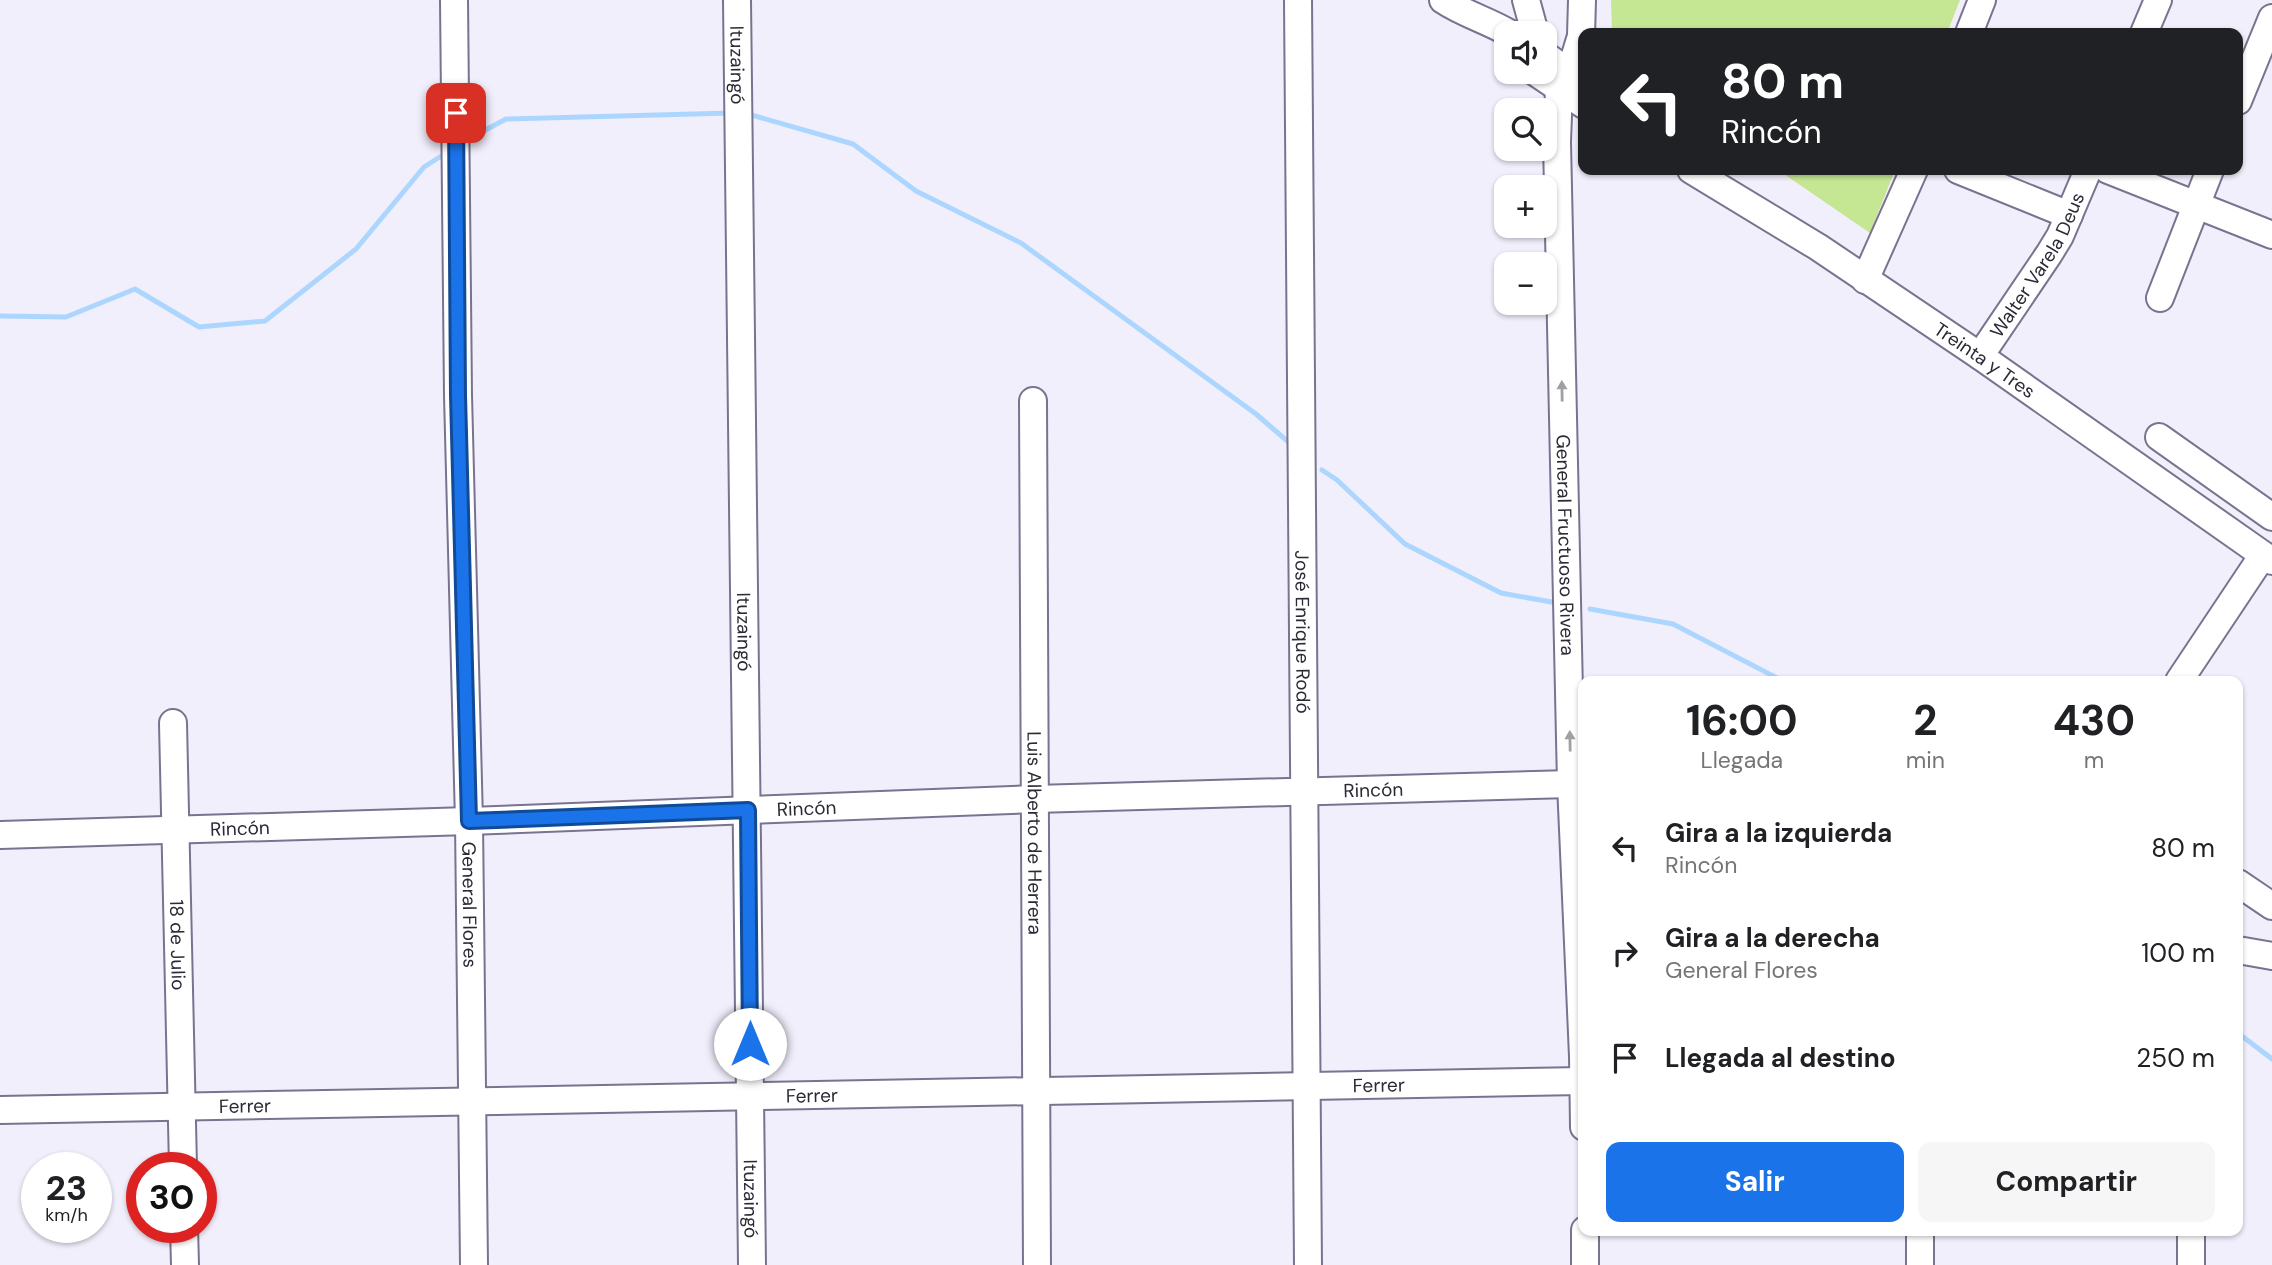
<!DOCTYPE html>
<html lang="es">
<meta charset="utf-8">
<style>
:root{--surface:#fff;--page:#f6f6f6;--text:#202124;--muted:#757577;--accent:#1a73e8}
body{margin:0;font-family:"DM Sans",sans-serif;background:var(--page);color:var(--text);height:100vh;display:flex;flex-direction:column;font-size:26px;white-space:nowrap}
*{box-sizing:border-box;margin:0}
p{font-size:23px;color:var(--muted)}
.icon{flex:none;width:38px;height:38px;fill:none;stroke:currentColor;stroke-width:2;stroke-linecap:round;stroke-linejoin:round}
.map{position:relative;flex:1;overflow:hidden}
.panel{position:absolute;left:1578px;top:676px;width:665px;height:560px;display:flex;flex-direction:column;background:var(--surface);border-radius:14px;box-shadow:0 2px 5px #0004}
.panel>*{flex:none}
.banner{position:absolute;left:1578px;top:28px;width:665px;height:147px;border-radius:14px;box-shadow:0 2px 5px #0004;background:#202124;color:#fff;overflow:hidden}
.buttons{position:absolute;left:1494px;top:21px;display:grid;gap:14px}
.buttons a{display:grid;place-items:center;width:63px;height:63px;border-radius:14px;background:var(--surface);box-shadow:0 2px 5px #0004;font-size:35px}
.speed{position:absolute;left:21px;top:1152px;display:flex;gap:14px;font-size:35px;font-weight:700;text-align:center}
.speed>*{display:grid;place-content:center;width:91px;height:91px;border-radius:50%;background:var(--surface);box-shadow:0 2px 5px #0004;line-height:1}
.speed small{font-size:18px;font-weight:400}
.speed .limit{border:10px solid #d22;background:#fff;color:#111}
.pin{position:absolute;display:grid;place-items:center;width:60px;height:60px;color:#fff;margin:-30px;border-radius:14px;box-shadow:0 4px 10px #0006}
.me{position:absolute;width:77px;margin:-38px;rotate:0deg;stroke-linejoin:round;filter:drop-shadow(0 0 5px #0008)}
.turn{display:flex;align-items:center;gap:24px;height:147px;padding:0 28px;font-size:32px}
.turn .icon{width:91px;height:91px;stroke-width:2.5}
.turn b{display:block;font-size:49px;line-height:60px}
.eta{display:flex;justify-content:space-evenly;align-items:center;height:119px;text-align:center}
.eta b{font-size:42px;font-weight:700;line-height:49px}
.button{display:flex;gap:14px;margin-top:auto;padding:14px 28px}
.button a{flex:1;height:80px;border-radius:14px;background:var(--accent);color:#fff;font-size:28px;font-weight:700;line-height:80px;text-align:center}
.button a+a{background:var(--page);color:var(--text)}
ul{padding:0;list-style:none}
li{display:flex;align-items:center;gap:21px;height:105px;padding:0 28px}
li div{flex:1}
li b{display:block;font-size:26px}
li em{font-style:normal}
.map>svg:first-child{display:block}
.green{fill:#c5e794}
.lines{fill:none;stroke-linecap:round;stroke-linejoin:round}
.stream{stroke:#add6ff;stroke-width:5}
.minor-casing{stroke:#79738f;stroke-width:30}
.minor{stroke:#fff;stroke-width:26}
.oneway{fill:#a09fa4}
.route-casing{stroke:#114b97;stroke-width:18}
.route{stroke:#1a73e8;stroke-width:12}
.labels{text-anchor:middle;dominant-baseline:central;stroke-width:6;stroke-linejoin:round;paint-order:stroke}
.street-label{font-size:19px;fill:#2c2935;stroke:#f2effc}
</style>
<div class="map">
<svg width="2272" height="1265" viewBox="0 0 2272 1265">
<rect width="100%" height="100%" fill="#f2effc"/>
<!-- green -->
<g class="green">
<path d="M 1611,0 L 1960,0 L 1947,33 L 1612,33 Z"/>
<path d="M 1778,170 L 1895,170 L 1870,233 Z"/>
</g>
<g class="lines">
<!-- stream -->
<g class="stream">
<path d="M 748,114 L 853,144 L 916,191 L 1021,243 L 1256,414 L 1293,446"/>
<path d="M 463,142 L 506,119 L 731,113"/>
<path d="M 0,316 L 66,317 L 135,289 L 199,327 L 265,321 L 356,249 L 424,167 L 446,153"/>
<path d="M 1322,470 L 1337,480 L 1405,544 L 1501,593 L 1557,603"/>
<path d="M 1590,609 L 1673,624 L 1783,681"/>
<path d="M 2238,1033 L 2272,1059"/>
</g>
<!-- minor casing -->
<g class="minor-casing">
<g id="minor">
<path id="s1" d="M 454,0 L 458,395 L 469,821 L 474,1265"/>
<path id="s2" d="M 737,0 L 752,1265"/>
<path id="s3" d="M 1298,0 L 1308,1265"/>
<path d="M 1443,0 C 1464,14 1487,20 1509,33"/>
<path d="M 1526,0 L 1535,33"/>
<path id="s4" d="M 1582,0 L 1581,36 L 1570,72 L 1559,89 L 1557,142 L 1571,784 L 1583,1056 L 1584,1127"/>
<path d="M 1969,33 L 1982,0"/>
<path d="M 2144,33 L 2158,0"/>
<path d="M 1545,55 L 1582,82"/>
<path d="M 1535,72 L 1584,105"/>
<path d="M 2238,101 L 2272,18"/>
<path id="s5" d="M 1691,170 L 1818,247 L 1980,356 L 2272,561"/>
<path d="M 1958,170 L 2069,215"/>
<path d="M 2108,170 L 2272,235"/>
<path d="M 1865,280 L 1914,170"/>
<path d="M 2160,298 L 2210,170"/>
<path id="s6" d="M 1980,356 L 2049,254 L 2060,236 L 2088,170"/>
<path id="s7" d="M 1033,401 L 1037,1265"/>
<path d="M 2159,437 L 2272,517"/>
<path d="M 2179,681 L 2263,555"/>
<path id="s8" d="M 173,723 L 183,1167"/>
<path id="s9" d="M 0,835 L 469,821 L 1035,799 L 1571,784"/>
<path d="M 2238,883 L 2272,906"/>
<path d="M 2238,950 L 2272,956"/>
<path id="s10" d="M 0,1110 L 1583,1081"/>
<path d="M 184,1227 L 185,1265"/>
<path d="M 1585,1230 L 1585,1265"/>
<path d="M 2191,1230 L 2191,1265"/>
<path d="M 1920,1265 L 1920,1230"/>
</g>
</g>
<!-- minor -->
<use href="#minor" class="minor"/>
</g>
<!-- one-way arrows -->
<defs><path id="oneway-solid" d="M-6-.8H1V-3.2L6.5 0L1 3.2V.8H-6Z" transform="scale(1.75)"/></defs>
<g class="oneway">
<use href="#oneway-solid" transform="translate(1562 391) rotate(-91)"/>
<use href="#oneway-solid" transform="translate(1570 741) rotate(-91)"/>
</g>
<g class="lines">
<!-- route casing -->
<g class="route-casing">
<path id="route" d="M 456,113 L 458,395 L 469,821 L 748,810 L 750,1044"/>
</g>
<!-- route -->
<use href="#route" class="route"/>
</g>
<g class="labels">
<!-- street labels -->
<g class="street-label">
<text stroke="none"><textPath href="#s2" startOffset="65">Ituzaingó</textPath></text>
<text stroke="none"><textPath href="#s6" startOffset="108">Walter Varela Deus</textPath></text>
<text stroke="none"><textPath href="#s5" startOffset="350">Treinta y Tres</textPath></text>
<text stroke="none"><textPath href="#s4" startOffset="550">General Fructuoso Rivera</textPath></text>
<text stroke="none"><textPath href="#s2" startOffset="632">Ituzaingó</textPath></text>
<text stroke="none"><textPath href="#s3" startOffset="632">José Enrique Rodó</textPath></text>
<text stroke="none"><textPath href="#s9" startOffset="1374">Rincón</textPath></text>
<text stroke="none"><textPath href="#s9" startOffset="807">Rincón</textPath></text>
<text stroke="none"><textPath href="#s9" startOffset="240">Rincón</textPath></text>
<text stroke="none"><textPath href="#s7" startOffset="432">Luis Alberto de Herrera</textPath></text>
<text stroke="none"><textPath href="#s1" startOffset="905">General Flores</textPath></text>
<text stroke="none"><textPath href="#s8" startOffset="222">18 de Julio</textPath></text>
<text stroke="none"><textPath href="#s10" startOffset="1379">Ferrer</textPath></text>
<text stroke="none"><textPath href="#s10" startOffset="812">Ferrer</textPath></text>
<text stroke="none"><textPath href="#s10" startOffset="245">Ferrer</textPath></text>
<text stroke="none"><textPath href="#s2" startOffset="1199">Ituzaingó</textPath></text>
</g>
</g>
</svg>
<div class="buttons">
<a><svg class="icon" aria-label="sound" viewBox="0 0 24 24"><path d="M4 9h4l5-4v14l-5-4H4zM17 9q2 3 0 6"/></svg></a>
<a><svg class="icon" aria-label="search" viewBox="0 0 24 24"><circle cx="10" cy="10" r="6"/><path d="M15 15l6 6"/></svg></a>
<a>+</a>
<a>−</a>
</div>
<div class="speed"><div>23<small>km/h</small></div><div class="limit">30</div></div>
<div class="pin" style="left:456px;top:113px;background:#d93025"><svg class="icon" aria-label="arrive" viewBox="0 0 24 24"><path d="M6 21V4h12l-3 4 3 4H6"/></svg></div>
<svg class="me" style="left:750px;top:1044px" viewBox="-20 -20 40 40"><circle r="19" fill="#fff"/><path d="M0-13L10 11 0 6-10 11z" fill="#1a73e8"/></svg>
<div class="banner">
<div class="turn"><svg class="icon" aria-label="left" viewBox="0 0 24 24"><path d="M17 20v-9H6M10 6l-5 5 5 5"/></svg><div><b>80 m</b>Rincón</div></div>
</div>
<section class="panel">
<div class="eta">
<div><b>16:00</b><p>Llegada</p></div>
<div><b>2</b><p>min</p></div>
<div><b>430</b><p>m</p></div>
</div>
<ul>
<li><svg class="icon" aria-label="left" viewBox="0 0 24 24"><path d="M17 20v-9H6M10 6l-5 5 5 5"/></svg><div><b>Gira a la izquierda</b><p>Rincón</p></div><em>80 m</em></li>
<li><svg class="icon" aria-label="right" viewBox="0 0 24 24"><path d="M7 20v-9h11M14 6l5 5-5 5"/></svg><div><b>Gira a la derecha</b><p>General Flores</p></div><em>100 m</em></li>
<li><svg class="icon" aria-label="arrive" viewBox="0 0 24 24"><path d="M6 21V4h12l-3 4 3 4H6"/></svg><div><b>Llegada al destino</b></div><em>250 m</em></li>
</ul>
<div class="button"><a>Salir</a><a>Compartir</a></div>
</section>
</div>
